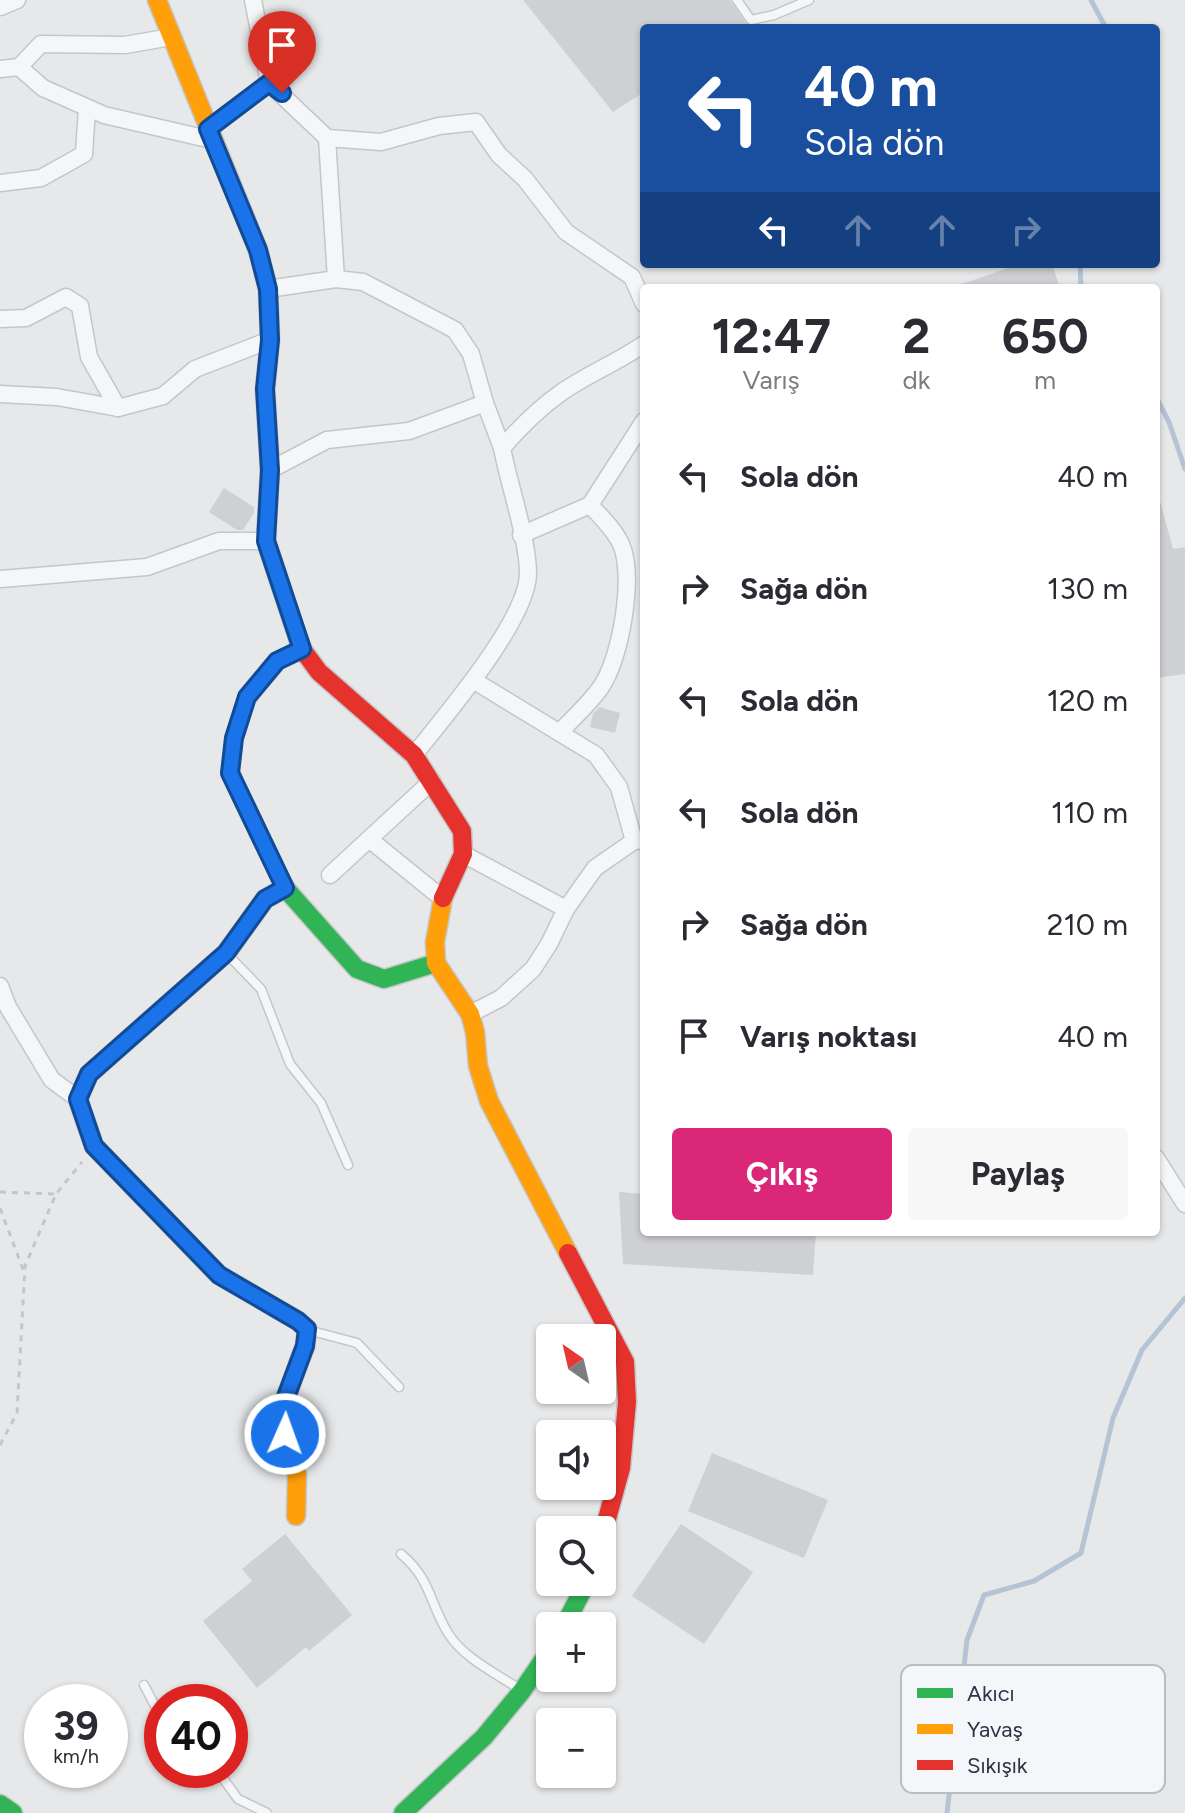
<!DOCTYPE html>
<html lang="tr">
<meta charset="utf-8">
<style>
:root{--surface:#fff;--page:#f7f7f7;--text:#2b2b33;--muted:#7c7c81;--accent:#db2777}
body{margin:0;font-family:Figtree,sans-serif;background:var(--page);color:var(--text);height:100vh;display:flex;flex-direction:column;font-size:30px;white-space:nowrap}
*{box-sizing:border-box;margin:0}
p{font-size:26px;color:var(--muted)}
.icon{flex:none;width:44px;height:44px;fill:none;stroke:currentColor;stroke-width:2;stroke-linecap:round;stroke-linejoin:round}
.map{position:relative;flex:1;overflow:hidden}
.details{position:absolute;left:640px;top:284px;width:520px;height:952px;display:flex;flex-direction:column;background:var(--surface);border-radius:8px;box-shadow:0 2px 6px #0004}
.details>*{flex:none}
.top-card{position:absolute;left:640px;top:24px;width:520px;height:244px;border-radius:8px;box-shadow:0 2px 6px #0004;background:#1a4fa0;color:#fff;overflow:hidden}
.needle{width:52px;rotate:326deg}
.fabs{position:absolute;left:536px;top:1324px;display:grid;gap:16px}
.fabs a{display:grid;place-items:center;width:80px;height:80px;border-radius:8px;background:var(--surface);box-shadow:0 2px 6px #0004;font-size:40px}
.speed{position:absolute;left:24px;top:1684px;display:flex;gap:16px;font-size:40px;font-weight:700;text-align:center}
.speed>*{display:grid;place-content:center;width:104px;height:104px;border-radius:50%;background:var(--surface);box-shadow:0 2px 6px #0004;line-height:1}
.speed small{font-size:20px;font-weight:400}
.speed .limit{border:12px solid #d22;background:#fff;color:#111}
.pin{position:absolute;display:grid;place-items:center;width:68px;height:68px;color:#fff;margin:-82px -34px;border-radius:50% 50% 50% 0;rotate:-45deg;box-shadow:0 0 8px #0007}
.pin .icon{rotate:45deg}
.me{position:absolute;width:88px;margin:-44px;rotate:2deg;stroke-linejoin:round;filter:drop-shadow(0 0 6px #0008)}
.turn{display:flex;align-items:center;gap:28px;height:168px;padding:0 32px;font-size:36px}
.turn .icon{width:104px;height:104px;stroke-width:2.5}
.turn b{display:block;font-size:56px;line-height:68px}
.lanes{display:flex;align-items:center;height:76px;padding:0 32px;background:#0003;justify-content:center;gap:40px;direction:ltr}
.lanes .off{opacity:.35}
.eta{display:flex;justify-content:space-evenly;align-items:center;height:136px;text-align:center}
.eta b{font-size:48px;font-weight:700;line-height:56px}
.primary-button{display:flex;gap:16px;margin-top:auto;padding:16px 32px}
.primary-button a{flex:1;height:92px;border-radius:8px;background:var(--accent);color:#fff;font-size:32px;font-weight:700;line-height:92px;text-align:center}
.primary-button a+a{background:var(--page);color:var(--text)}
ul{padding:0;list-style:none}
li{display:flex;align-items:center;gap:24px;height:112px;padding:0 32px}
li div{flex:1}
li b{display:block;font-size:30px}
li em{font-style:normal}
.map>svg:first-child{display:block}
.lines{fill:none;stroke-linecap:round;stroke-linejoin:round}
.stream{stroke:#b4c4d5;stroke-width:5}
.building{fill:#ced0d3}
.lane-casing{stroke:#c4c6c8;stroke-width:11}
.street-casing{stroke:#c4c6c8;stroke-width:19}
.fast-casing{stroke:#c4c6c8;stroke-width:21}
.slow-casing{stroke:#c4c6c8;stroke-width:21}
.jam-casing{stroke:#c4c6c8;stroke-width:21}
.path{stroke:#c5c6ca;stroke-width:3;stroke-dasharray:6 6;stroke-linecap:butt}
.lane{stroke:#f5f6f7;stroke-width:8}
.street{stroke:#f5f6f7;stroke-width:16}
.fast{stroke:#30b455;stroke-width:18}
.slow{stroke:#ff9f0a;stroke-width:18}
.jam{stroke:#e5322d;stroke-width:18}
.route-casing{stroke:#114b97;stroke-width:20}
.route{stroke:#1a73e8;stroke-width:14}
.key{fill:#f4f6f9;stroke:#b8bcc3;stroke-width:2}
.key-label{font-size:22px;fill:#2b3445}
</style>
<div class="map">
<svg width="1185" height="1813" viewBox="0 0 1185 1813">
<rect width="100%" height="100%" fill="#e6e8ea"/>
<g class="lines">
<!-- stream -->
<g class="stream">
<path d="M 1091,0 L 1106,28"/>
<path d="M 1080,264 L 1081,288"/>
<path d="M 1156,397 L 1169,422 L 1185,469"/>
<path d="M 947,1813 L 967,1640 L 984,1595 L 1034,1581 L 1081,1553 L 1113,1418 L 1142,1350 L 1185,1298"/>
</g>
</g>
<!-- building -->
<g class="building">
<path d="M 523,0 L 730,0 L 749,28 L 644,28 L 644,92 L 613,112 Z"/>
<path d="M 1020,264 L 1052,264 L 1060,288 L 956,288 L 956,286 Z"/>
<path d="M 224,488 L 254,507 L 254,513 L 243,530 L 237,530 L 209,512 Z"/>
<path d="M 1156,501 L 1160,501 L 1173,549 L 1185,547 L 1185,674 L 1156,678 Z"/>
<path d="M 599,707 L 620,713 L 615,733 L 590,727 L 593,714 Z"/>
<path d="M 619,1192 L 644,1194 L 644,1232 L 816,1232 L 813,1275 L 623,1264 Z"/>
<path d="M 712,1453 L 828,1500 L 804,1558 L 688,1511 Z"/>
<path d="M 681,1524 L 753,1572 L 704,1644 L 632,1596 Z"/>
<path d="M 285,1534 L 352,1615 L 309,1651 L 306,1647 L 257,1688 L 203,1621 L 252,1581 L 242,1569 Z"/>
</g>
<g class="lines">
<!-- lane casing -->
<g class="lane-casing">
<g id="lane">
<path d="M 737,0 L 751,20 L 774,15 L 809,0"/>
<path d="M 227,954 L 261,989 L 290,1064 L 321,1103 L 348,1165"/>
<path d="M 308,1330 L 357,1343 L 399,1387"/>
<path d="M 401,1554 C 431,1579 429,1602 448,1633 C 463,1658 497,1674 521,1690"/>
<path d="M 144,1685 L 162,1719"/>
<path d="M 217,1770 L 238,1799 L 267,1813"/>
</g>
</g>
<!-- street casing -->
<g class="street-casing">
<g id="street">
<path d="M 253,0 L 269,83"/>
<path d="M 0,7 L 17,0"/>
<path d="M 19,67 L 43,88 L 104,115 L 212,140"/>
<path d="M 0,69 L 19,67 L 41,44 L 125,45 L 171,37"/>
<path d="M 208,129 L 269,83 L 327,138 L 381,142 L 439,126 L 476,122 L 499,155 L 525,179 L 566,232 L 632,277 L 644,304"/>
<path d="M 327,138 L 336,279"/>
<path d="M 0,183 L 41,178 L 84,154 L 87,108"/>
<path d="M 268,289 L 336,279 L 363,282 L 455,330 L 471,354 L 485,403 L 502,448"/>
<path d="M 0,319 L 26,318 L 66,297 L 80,306 L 89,357 L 118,408 L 163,396 L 195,369 L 270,340"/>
<path d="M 0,394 L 57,397 L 118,408"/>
<path d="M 270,470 L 327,440 L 409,431 L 485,403"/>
<path d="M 521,535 L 590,505 L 644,421"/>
<path d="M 1,579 L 147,567 L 219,541 L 266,541"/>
<path d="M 473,680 L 596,755 L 619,787 L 634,841"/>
<path d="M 560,732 C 573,718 590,703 601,687 C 621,658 635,576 621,544 C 614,529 601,517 590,505"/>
<path d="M 414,755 C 444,717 527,621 528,574 C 528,539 509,485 502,448 C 520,427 539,408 562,392 C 588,374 618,362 644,344"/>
<path d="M 369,839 L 443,899"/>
<path d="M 463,854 L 566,909"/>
<path d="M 330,875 L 432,781"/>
<path d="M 285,888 L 230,773 L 234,738 L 247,697 L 277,661 L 302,649"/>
<path d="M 0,986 L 8,1007 L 52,1080 L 78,1099"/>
<path d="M 470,1014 L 501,998 L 533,969 L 549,944 L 566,909 L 595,868 L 634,841 L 644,840"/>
<path d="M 1156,1158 L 1185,1204"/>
</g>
</g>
<!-- fast casing -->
<g class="fast-casing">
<g id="fast">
<path d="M 123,1044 L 226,953 L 265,899 L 285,888 L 357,969 L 384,979 L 436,963"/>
<path d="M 564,1626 L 587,1582"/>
<path d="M 0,1804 L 13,1813"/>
<path d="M 403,1813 L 484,1737 L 522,1691 L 550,1650"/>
</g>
</g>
<!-- slow casing -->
<g class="slow-casing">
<g id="slow">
<path d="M 157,0 L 258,250 L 268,289 L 270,340 L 265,389 L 270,470 L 266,541 L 298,638"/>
<path d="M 443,898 L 435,942 L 436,963 L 470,1014 L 475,1032 L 478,1066 L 489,1101 L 568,1253"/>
<path d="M 123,1044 L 89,1074 L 78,1099 L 94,1146 L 219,1275 L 298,1321 L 307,1329 L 305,1346 L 280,1413 L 297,1475 L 296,1516"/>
</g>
</g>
<!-- jam casing -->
<g class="jam-casing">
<g id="jam">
<path d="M 298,638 L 302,649 L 319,672 L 414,755 L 462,831 L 463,854 L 443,898"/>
<path d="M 568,1253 L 625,1362 L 627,1402 L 621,1468 L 602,1537"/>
</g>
</g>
<!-- path -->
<g class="path">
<path d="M 0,1192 L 56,1194"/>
<path d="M 0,1208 L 24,1272"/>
<path d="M 0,1445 L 17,1413 L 25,1266 L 56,1194 L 82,1162"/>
</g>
<!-- lane -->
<use href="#lane" class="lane"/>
<!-- street -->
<use href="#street" class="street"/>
<!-- fast -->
<use href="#fast" class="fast"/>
<!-- slow -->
<use href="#slow" class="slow"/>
<!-- jam -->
<use href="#jam" class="jam"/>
</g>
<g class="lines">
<!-- route casing -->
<g class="route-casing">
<path id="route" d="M 282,93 L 269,83 L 208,129 L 258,250 L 268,289 L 270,340 L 265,389 L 270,470 L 266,541 L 302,649 L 277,661 L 247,697 L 234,738 L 230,773 L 285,888 L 265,899 L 226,953 L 89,1074 L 78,1099 L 94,1146 L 219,1275 L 298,1321 L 307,1329 L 305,1346 L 280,1413 L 285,1434"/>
</g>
<!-- route -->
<use href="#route" class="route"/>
</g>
<!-- legend -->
<rect x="901" y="1665" width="264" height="128" rx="12" class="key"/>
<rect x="917" y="1688" width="36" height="10" fill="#30b455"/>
<rect x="917" y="1724" width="36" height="10" fill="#ff9f0a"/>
<rect x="917" y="1760" width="36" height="10" fill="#e5322d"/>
<g class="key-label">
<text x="967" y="1701">Akıcı</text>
<text x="967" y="1737">Yavaş</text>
<text x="967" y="1773">Sıkışık</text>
</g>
</svg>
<div class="fabs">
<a><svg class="needle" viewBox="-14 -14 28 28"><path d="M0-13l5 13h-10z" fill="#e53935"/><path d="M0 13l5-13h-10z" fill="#7c7c81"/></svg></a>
<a><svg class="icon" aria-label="sound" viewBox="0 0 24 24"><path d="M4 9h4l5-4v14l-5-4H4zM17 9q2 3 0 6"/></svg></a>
<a><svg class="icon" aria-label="search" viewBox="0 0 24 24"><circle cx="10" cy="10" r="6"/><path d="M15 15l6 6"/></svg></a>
<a>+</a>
<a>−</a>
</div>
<div class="speed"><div>39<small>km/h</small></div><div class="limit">40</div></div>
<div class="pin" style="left:282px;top:93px;background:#d93025"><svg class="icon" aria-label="arrive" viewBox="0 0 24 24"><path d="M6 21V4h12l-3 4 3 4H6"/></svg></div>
<svg class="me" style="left:285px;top:1434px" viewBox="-20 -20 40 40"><circle r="17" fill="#1a73e8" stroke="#fff" stroke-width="3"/><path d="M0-11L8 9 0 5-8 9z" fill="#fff"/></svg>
<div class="top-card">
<div class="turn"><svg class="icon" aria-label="left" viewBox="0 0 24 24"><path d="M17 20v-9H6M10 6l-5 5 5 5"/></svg><div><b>40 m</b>Sola dön</div></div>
<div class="lanes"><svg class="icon" aria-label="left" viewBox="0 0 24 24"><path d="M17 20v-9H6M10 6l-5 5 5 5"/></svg><svg class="icon off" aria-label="ahead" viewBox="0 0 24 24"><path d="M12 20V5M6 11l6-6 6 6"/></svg><svg class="icon off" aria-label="ahead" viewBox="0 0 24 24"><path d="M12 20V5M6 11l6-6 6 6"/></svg><svg class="icon off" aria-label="right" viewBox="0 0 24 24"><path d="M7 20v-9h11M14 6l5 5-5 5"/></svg></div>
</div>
<section class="details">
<div class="eta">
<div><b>12:47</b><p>Varış</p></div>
<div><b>2</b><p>dk</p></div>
<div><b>650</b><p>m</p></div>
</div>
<ul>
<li><svg class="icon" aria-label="left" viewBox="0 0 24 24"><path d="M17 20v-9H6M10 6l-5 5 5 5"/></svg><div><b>Sola dön</b></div><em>40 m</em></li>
<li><svg class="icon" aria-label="right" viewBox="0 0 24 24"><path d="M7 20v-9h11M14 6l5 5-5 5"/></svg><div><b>Sağa dön</b></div><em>130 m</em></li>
<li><svg class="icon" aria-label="left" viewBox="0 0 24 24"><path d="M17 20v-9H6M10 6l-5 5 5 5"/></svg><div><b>Sola dön</b></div><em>120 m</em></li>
<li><svg class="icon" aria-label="left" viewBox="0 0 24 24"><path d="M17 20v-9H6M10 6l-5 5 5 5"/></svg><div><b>Sola dön</b></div><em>110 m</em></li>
<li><svg class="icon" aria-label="right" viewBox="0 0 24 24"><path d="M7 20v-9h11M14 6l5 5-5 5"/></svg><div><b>Sağa dön</b></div><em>210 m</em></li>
<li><svg class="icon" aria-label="arrive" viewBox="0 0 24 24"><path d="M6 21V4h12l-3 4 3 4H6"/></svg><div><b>Varış noktası</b></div><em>40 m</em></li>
</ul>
<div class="primary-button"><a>Çıkış</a><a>Paylaş</a></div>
</section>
</div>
